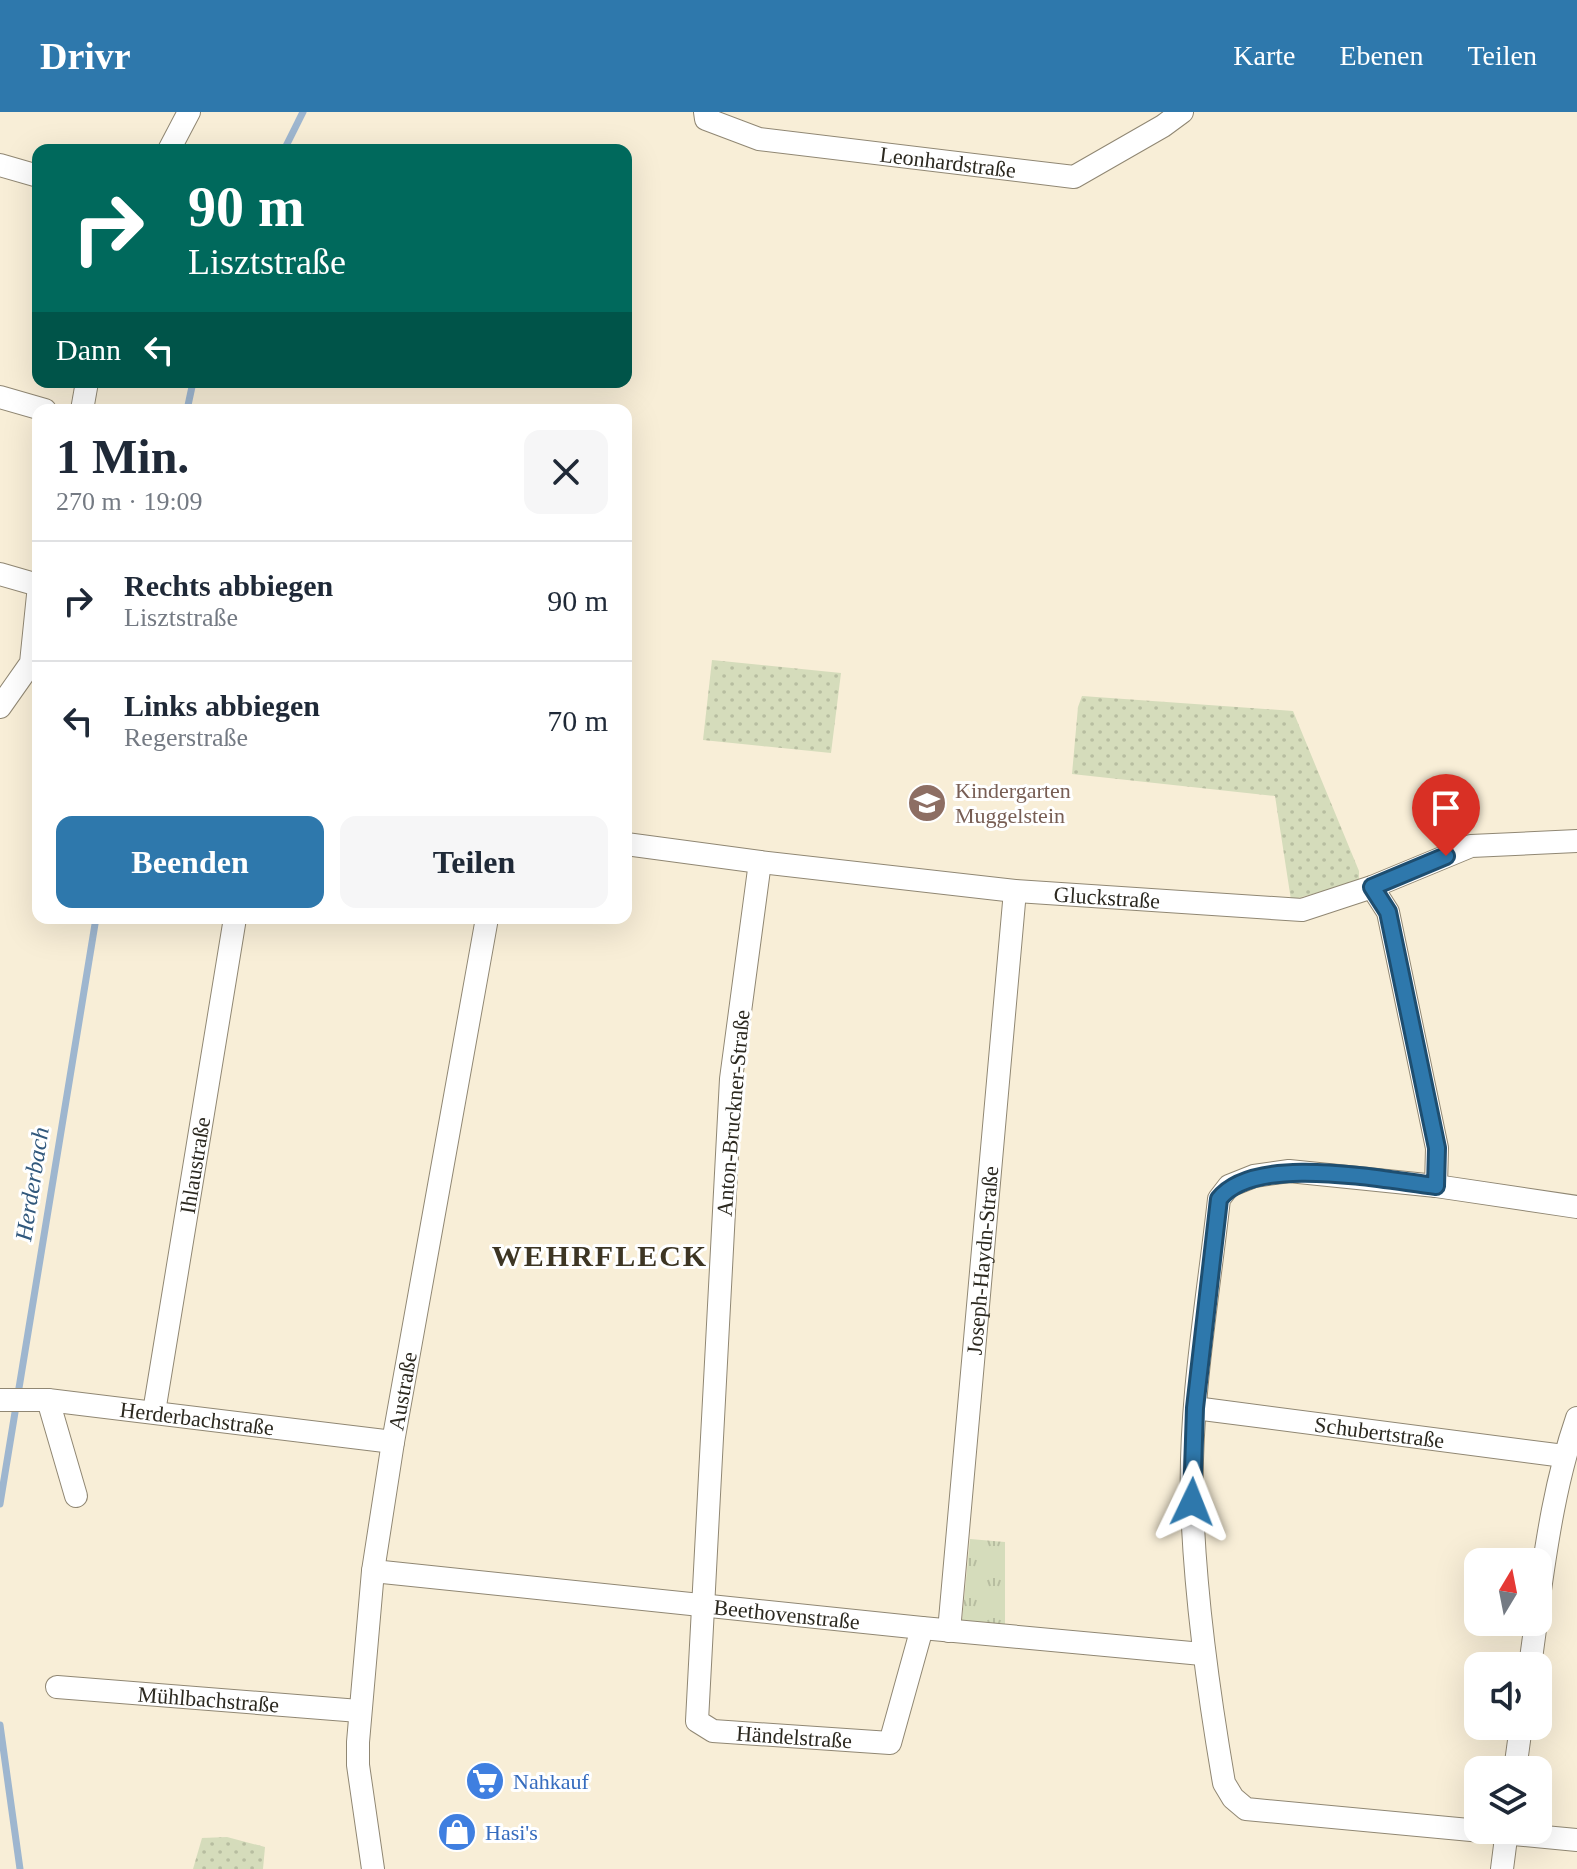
<!DOCTYPE html>
<html lang="de">
<meta charset="utf-8">
<style>
:root{--surface:#fff;--page:#f6f6f7;--text:#1f2937;--muted:#747a83;--line:#e0e1e3;--accent:#2e78ac}
body{margin:0;font-family:"Times New Roman",serif;background:var(--page);color:var(--text);height:100vh;display:flex;flex-direction:column;font-size:30px;white-space:nowrap}
*{box-sizing:border-box;margin:0}
p{font-size:26px;color:var(--muted)}
.icon{flex:none;width:44px;height:44px;fill:none;stroke:currentColor;stroke-width:2;stroke-linecap:round;stroke-linejoin:round}
.map{position:relative;flex:1;overflow:hidden}
.panel{position:absolute;left:32px;top:292px;width:600px;height:520px;display:flex;flex-direction:column;background:var(--surface);border-radius:16px;box-shadow:0 8px 32px #0002}
.panel>*{flex:none}
.top-card{position:absolute;left:32px;top:32px;width:600px;height:244px;border-radius:16px;box-shadow:0 8px 32px #0002;background:#00695c;color:#fff;overflow:hidden}
.needle{width:52px;rotate:10deg}
.fabs{position:absolute;left:1464px;top:1436px;display:grid;gap:16px}
.fabs a{display:grid;place-items:center;width:88px;height:88px;border-radius:16px;background:var(--surface);box-shadow:0 8px 32px #0002;font-size:40px}
.pin{position:absolute;display:grid;place-items:center;width:68px;height:68px;color:#fff;margin:-82px -34px;border-radius:50% 50% 50% 0;rotate:-45deg;box-shadow:0 0 8px #0007}
.pin .icon{rotate:45deg}
.me{position:absolute;width:88px;margin:-44px;rotate:2deg;stroke-linejoin:round;filter:drop-shadow(0 0 6px #0008)}
.turn{display:flex;align-items:center;gap:28px;height:168px;padding:0 24px;font-size:36px}
.turn .icon{width:104px;height:104px;stroke-width:2.5}
.turn b{display:block;font-size:56px;line-height:68px}
.then{display:flex;align-items:center;height:76px;padding:0 24px;background:#0003;gap:16px;font-size:30px}
.round{display:grid;place-items:center;flex:none;width:84px;height:84px;border-radius:16px;background:var(--page)}
.overview{display:flex;align-items:center;justify-content:space-between;height:136px;padding:0 24px}
h1{font-size:48px;font-weight:600;line-height:60px}
.action{display:flex;gap:16px;margin-top:auto;padding:16px 24px}
.action a{flex:1;height:92px;border-radius:16px;background:var(--accent);color:#fff;font-size:32px;font-weight:600;line-height:92px;text-align:center}
.action a+a{background:var(--page);color:var(--text)}
ul{padding:0;list-style:none}
li{display:flex;align-items:center;gap:24px;height:120px;padding:0 24px;border-top:2px solid var(--line)}
li div{flex:1}
li b{display:block;font-size:30px}
li em{font-style:normal}
header{display:flex;align-items:center;gap:48px;box-sizing:border-box;height:112px;padding:0 40px;background:var(--accent);color:#fff}
header strong{font-size:38px}
nav{display:flex;gap:44px;margin-inline-start:auto;font-size:28px}
.map>svg:first-child{display:block}
.grass{fill:url(#grass-dots)}
.park{fill:url(#park-tufts)}
.lines{fill:none;stroke-linecap:round;stroke-linejoin:round}
.stream{stroke:#9eb6cf;stroke-width:7}
.street-casing{stroke:#908773;stroke-width:24}
.street{stroke:#fff;stroke-width:22}
.route-casing{stroke:#1e4e70;stroke-width:20}
.route{stroke:#2e78ac;stroke-width:14}
.labels{text-anchor:middle;dominant-baseline:central;stroke-width:6;stroke-linejoin:round;paint-order:stroke}
.street-label{font-size:22px;fill:#2c2920;stroke:#fff}
.education-label{font-size:22px;fill:#785e54;stroke:#fff;text-anchor:start}
.shop-label{font-size:22px;fill:#366cbe;stroke:#fff;text-anchor:start}
.water-label{font-size:24px;font-style:italic;fill:#31587c;stroke:#fff}
.district-label{font-size:30px;font-weight:bold;letter-spacing:2px;fill:#3d3523;stroke:#fff}
</style>
<header>
<strong>Drivr</strong>
<nav><a>Karte</a><a>Ebenen</a><a>Teilen</a></nav>
</header>
<div class="map">
<svg width="1577" height="1757" viewBox="0 0 1577 1757">
<defs>
<pattern id="grass-dots" width="8" height="8" patternUnits="userSpaceOnUse" patternTransform="scale(2)"><rect width="8" height="8" fill="#d5dcbb"/><path d="M2 2h.1M6 6h.1" fill="none" stroke="#b7bda0" stroke-width="1.8" stroke-linecap="round"/></pattern>
<pattern id="park-tufts" width="24" height="20" patternUnits="userSpaceOnUse" patternTransform="scale(2)"><rect width="24" height="20" fill="#d5dcbb"/><path d="M3 7l-1-3M5 7V3M7 7l1-3M15 17l-1-3M17 17v-4M19 17l1-3" fill="none" stroke="#b7bda0"/></pattern>
</defs>
<rect width="100%" height="100%" fill="#f8eed7"/>
<!-- grass -->
<g class="grass">
<path d="M 712,548 L 841,561 L 831,641 L 703,628 Z"/>
<path d="M 1082,584 L 1293,599 L 1359,759 L 1359,769 L 1291,788 L 1275,684 L 1072,662 L 1078,595 Z"/>
<path d="M 227,1725 L 265,1735 L 263,1757 L 193,1757 L 202,1726 Z"/>
</g>
<!-- park -->
<path class="park" d="M 970,1427 L 1005,1430 L 1005,1518 L 962,1508 Z"/>
<g class="lines">
<!-- stream -->
<g class="stream">
<path d="M 284,38 L 303,0"/>
<path d="M 187,298 L 193,270"/>
<path d="M 0,1392 L 96,806"/>
<path d="M 0,1613 L 20,1757"/>
</g>
<!-- street casing -->
<g class="street-casing">
<g id="street">
<path id="s1" d="M 705,0 L 706,7 L 759,27 L 1074,65 L 1163,14 L 1182,0"/>
<path d="M 169,38 L 189,0"/>
<path d="M 0,53 L 38,64"/>
<path d="M 0,285 L 45,298"/>
<path d="M 82,298 L 87,270"/>
<path d="M 0,462 L 38,473"/>
<path d="M 0,595 L 31,551 L 38,483"/>
<path id="s2" d="M 626,732 L 760,750 L 1015,779 L 1302,798 L 1372,775 L 1471,734 L 1577,729"/>
<path id="s3" d="M 760,750 L 731,967 L 697,1609 L 713,1619 L 890,1631 L 922,1516"/>
<path d="M 1372,775 L 1388,800 L 1437,1036 L 1436,1074"/>
<path d="M 1577,1095 L 1436,1074 L 1289,1059 L 1254,1064 L 1229,1074 L 1219,1087 C 1208,1187 1189,1290 1192,1391 C 1195,1485 1208,1578 1224,1671 L 1233,1686 L 1246,1697 L 1577,1728"/>
<path id="s4" d="M 0,1288 L 48,1288 L 393,1330"/>
<path d="M 48,1288 L 76,1384"/>
<path id="s5" d="M 1195,1296 L 1564,1344"/>
<path id="s6" d="M 154,1300 L 235,806"/>
<path id="s7" d="M 373,1459 L 922,1516 L 1202,1542"/>
<path d="M 1538,1492 C 1547,1428 1556,1367 1577,1306"/>
<path id="s8" d="M 949,1519 L 1015,779"/>
<path d="M 1530,1554 L 1536,1510"/>
<path id="s9" d="M 57,1575 L 359,1599"/>
<path d="M 1515,1658 L 1521,1614"/>
<path id="s10" d="M 373,1757 L 358,1653 L 358,1630 L 373,1459 L 393,1330 L 487,806"/>
<path d="M 1502,1757 L 1507,1718"/>
</g>
</g>
<!-- street -->
<use href="#street" class="street"/>
</g>
<g class="lines">
<!-- route casing -->
<g class="route-casing">
<path id="route" d="M 1192,1390 L 1195,1296 L 1219,1087 C 1255,1041 1382,1068 1436,1074 L 1437,1036 L 1388,800 L 1372,775 L 1446,744"/>
</g>
<!-- route -->
<use href="#route" class="route"/>
</g>
<!-- icons -->
<defs>
<g id="school-disc" transform="scale(2)"><circle r="9.5" fill="#8d6e63" stroke="#fff"/><path d="M0-5L7-2L0 1L-7-2ZM-4 1L0 2.5L4 1V4Q0 6-4 4Z" fill="#fff"/></g>
<g id="supermarket-disc" transform="scale(2)"><circle r="9.5" fill="#3f7fe0" stroke="#fff"/><path d="M-6-5.5h2.5l.6 2H6L4.5 2H-2.5L-4.4-4H-6ZM-1.5 3.2a1.3 1.3 0 1 0 .1 0ZM3 3.2a1.3 1.3 0 1 0 .1 0Z" fill="#fff"/></g>
<g id="shop-disc" transform="scale(2)"><circle r="9.5" fill="#3f7fe0" stroke="#fff"/><path d="M-5-2.5h2.3a2.7 3.5 0 0 1 5.4 0H5L5.5 6h-11ZM-1.5-2.5h3a1.5 2.3 0 0 0-3 0Z" fill="#fff"/></g>
</defs>
<g fill-rule="evenodd">
<use href="#school-disc" x="927" y="691"/>
<use href="#supermarket-disc" x="485" y="1669"/>
<use href="#shop-disc" x="457" y="1720"/>
</g>
<g class="labels">
<!-- street labels -->
<g class="street-label">
<text stroke="none"><textPath href="#s1" startOffset="254">Leonhardstraße</textPath></text>
<text stroke="none"><textPath href="#s2" startOffset="484">Gluckstraße</textPath></text>
<text transform="translate(733 1001) rotate(-85)">Anton-Bruckner-Straße</text>
<text stroke="none"><textPath href="#s6" startOffset="250">Ihlaustraße</textPath></text>
<text stroke="none"><textPath href="#s8" startOffset="372">Joseph-Haydn-Straße</textPath></text>
<text stroke="none"><textPath href="#s10" startOffset="482">Austraße</textPath></text>
<text stroke="none"><textPath href="#s4" startOffset="198">Herderbachstraße</textPath></text>
<text stroke="none"><textPath href="#s5" startOffset="186">Schubertstraße</textPath></text>
<text stroke="none"><textPath href="#s7" startOffset="416">Beethovenstraße</textPath></text>
<text stroke="none"><textPath href="#s9" startOffset="152">Mühlbachstraße</textPath></text>
<text stroke="none"><textPath href="#s3" startOffset="962">Händelstraße</textPath></text>
</g>
<!-- education labels -->
<g class="education-label">
<text x="955" y="678">Kindergarten<tspan x="955" dy="25">Muggelstein</tspan></text>
</g>
<!-- shop labels -->
<g class="shop-label">
<text x="513" y="1669">Nahkauf</text>
<text x="485" y="1720">Hasi's</text>
</g>
<!-- water labels -->
<g class="water-label">
<text transform="translate(32 1072) rotate(-81)">Herderbach</text>
</g>
<!-- district labels -->
<g class="district-label">
<text x="600" y="1143">WEHRFLECK</text>
</g>
</g>
</svg>
<div class="fabs">
<a><svg class="needle" viewBox="-14 -14 28 28"><path d="M0-13l5 13h-10z" fill="#e53935"/><path d="M0 13l5-13h-10z" fill="#747a83"/></svg></a>
<a><svg class="icon" aria-label="sound" viewBox="0 0 24 24"><path d="M4 9h4l5-4v14l-5-4H4zM17 9q2 3 0 6"/></svg></a>
<a><svg class="icon" aria-label="layers" viewBox="0 0 24 24"><path d="M12 4l9 5-9 5-9-5zM3 14l9 5 9-5"/></svg></a>
</div>
<div class="pin" style="left:1446px;top:744px;background:#d93025"><svg class="icon" aria-label="arrive" viewBox="0 0 24 24"><path d="M6 21V4h12l-3 4 3 4H6"/></svg></div>
<svg class="me" style="left:1192px;top:1390px" viewBox="-20 -20 40 40"><path d="M0-17L14 15 0 8-14 15z" fill="#2e78ac" stroke="#fff" stroke-width="4"/></svg>
<div class="top-card">
<div class="turn"><svg class="icon" aria-label="right" viewBox="0 0 24 24"><path d="M7 20v-9h11M14 6l5 5-5 5"/></svg><div><b>90 m</b>Lisztstraße</div></div>
<div class="then">Dann<svg class="icon" aria-label="left" viewBox="0 0 24 24"><path d="M17 20v-9H6M10 6l-5 5 5 5"/></svg></div>
</div>
<section class="panel">
<div class="overview"><div><h1>1 Min.</h1><p>270 m · 19:09</p></div><a class="round"><svg class="icon" aria-label="close" viewBox="0 0 24 24"><path d="M6 6l12 12M18 6L6 18"/></svg></a></div>
<ul>
<li><svg class="icon" aria-label="right" viewBox="0 0 24 24"><path d="M7 20v-9h11M14 6l5 5-5 5"/></svg><div><b>Rechts abbiegen</b><p>Lisztstraße</p></div><em>90 m</em></li>
<li><svg class="icon" aria-label="left" viewBox="0 0 24 24"><path d="M17 20v-9H6M10 6l-5 5 5 5"/></svg><div><b>Links abbiegen</b><p>Regerstraße</p></div><em>70 m</em></li>
</ul>
<div class="action"><a>Beenden</a><a>Teilen</a></div>
</section>
</div>
